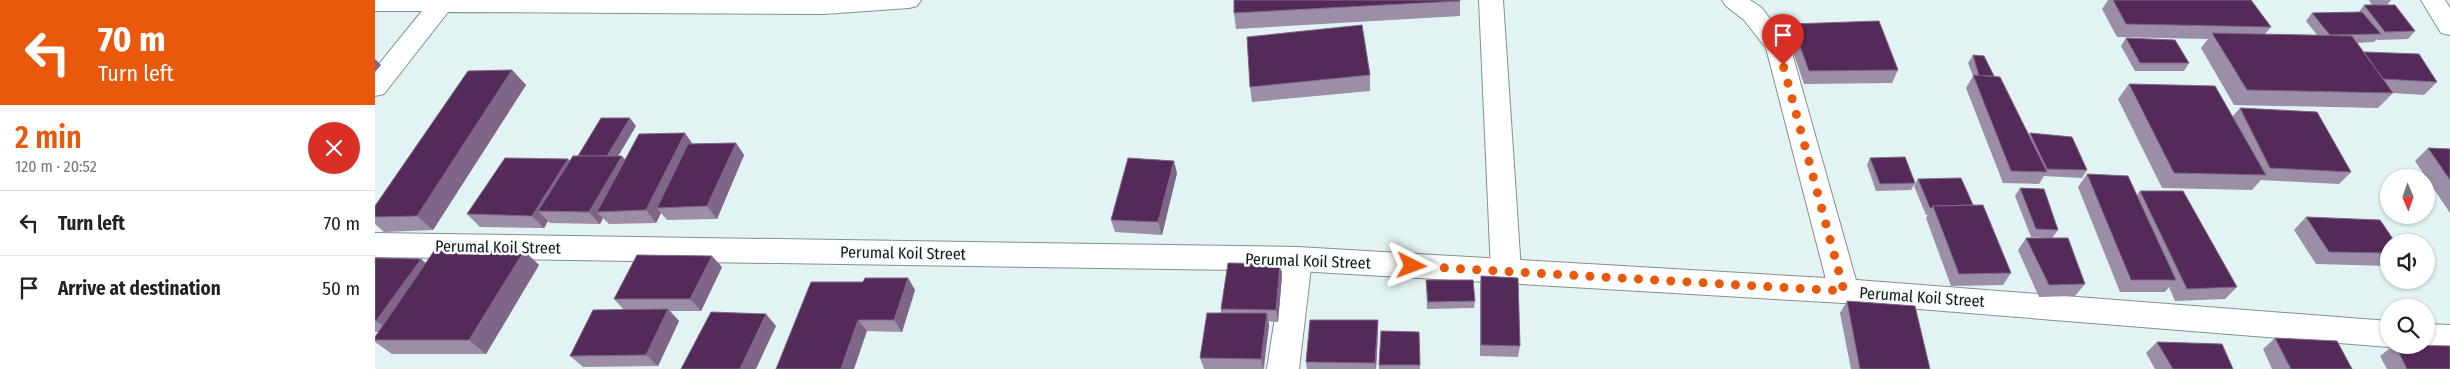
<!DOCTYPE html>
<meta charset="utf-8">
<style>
:root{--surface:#fff;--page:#f6f6f6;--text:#222;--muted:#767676;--line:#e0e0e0;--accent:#ea580c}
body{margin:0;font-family:"Fira Sans Condensed",sans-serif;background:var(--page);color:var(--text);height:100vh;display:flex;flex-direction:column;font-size:19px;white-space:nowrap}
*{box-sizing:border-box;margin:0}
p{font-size:16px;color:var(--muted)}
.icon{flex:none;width:28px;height:28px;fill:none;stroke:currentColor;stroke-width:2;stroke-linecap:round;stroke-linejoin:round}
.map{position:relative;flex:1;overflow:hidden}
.side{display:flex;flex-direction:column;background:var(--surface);width:375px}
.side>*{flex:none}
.hud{background:#ea580c;color:#fff;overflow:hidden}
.needle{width:32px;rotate:178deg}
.controls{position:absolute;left:2005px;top:169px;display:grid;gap:10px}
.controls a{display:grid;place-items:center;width:55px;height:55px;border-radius:50%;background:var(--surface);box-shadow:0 1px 4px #0004;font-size:25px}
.pin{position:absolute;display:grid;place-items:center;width:42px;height:42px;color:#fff;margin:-51px -21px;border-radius:50% 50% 50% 0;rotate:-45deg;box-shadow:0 0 5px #0007}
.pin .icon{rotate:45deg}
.me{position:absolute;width:55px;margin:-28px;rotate:93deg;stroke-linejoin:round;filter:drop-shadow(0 0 4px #0008)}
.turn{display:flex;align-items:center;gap:18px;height:105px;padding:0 15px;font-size:22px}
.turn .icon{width:65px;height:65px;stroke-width:2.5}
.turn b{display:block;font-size:35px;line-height:42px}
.round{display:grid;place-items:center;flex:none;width:52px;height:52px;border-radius:26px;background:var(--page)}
.head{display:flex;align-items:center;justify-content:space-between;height:85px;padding:0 15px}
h1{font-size:30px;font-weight:600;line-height:38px;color:var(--accent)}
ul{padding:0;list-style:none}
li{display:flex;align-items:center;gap:15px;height:65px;padding:0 15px;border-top:1px solid var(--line)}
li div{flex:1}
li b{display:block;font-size:19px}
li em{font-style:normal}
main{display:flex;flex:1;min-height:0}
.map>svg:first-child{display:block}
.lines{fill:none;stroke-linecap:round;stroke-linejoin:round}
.street-casing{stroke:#829192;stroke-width:2}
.secondary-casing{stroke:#829192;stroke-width:2}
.street{fill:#fff;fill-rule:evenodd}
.secondary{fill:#fff;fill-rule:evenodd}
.wall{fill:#9b8ea6}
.shaded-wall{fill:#7f6688}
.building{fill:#542a59;stroke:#7f6688}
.route{stroke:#ea580c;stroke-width:9;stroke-dasharray:0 16.2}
.labels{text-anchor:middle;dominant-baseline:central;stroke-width:5;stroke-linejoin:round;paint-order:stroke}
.street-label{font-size:16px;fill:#121718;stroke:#f7fefe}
</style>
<main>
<section class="side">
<div class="hud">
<div class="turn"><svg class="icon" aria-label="left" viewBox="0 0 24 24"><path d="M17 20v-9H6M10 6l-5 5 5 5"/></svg><div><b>70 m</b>Turn left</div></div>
</div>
<div class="head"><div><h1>2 min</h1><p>120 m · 20:52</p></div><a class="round" style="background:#d93025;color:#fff"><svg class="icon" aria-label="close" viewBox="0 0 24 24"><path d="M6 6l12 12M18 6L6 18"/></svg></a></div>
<ul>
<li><svg class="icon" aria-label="left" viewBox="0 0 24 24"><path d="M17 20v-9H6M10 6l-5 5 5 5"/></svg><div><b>Turn left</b></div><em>70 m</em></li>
<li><svg class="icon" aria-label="arrive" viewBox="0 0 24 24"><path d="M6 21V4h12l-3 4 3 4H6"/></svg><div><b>Arrive at destination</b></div><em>50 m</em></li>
</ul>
</section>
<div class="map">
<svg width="2075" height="369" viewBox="0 0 2075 369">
<rect width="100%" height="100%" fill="#e2f3f4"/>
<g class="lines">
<!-- street casing -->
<g class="street-casing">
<g id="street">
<path d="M 0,0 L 546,0 L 542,6 L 534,8 L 449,14 L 73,12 L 9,94 L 0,96 L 0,69 L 47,11 L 0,11 Z"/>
<path d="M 1104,0 L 1128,0 L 1146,271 L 1141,280 L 1131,283 L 1121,280 L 1116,271 Z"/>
<path d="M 1347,0 L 1375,0 L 1387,8 L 1415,46 L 1484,291 L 1479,300 L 1469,303 L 1459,300 L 1454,291 L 1391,48 L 1369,20 L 1351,6 Z"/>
<path d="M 923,247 L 933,251 L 937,259 L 924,369 L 892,369 L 909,259 L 913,251 Z"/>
</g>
</g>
<!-- secondary casing -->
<g class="secondary-casing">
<g id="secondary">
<path d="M 2046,0 L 2070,0 L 2075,8 L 2075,35 L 2066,33 Z"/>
<path d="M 0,233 L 923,247 L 1469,279 L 2014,321 L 2014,345 L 2020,345 L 2014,347 L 1469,303 L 923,271 L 0,257 Z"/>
<path d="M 2051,324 L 2075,325 L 2075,351 L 2051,350 L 2040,346 L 2051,345 Z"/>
</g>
</g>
<!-- street -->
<use href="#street" class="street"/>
<!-- secondary -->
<use href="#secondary" class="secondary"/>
</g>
<!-- wall -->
<g class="wall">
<path d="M 1733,0 L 1876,0 L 1896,27 L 1890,34 L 1942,35 L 1931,21 L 1937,13 L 1984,12 L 1989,5 L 1997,5 L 1994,0 L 2016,0 L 2012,5 L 2040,31 L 2033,39 L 2003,40 L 2002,39 L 1999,42 L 1982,43 L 1989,52 L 2062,82 L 2049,95 L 2018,93 L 2003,108 L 1859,105 L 1826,48 L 1833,39 L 1742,37 L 1727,9 Z"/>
<path d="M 1085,1 L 1085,16 L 861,29 L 859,13 Z"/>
<path d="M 1417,24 L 1523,70 L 1517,83 L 1429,84 L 1413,37 Z"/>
<path d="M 1751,38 L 1814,63 L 1809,71 L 1760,71 L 1746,46 Z"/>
<path d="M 1598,55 L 1619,76 L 1654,134 L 1655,133 L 1712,170 L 1707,178 L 1669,176 L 1664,184 L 1628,183 L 1591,88 L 1598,76 L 1593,63 Z"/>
<path d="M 137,70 L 151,85 L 58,230 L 9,232 L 0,224 L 0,206 Z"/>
<path d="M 995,75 L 995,91 L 877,102 L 875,87 Z"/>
<path d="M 1754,84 L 1857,117 L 1865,108 L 1976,172 L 1964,184 L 1886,180 L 1877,190 L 1787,188 L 1743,99 Z"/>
<path d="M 261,126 L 243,156 L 250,160 L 318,144 L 361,143 L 369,155 L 342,219 L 292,220 L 286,213 L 281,223 L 234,224 L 228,218 L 225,224 L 175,223 L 173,221 L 169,228 L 105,227 L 92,214 L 193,159 L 195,161 Z"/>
<path d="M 2053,148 L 2075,149 L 2075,213 L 2040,161 Z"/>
<path d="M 1495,158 L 1540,183 L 1536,190 L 1501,191 L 1492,165 Z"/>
<path d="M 802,173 L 787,235 L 740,232 L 736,220 Z"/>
<path d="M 1712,174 L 1762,195 L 1765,191 L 1862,287 L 1850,299 L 1800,301 L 1794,287 L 1790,292 L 1745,292 L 1703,187 Z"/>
<path d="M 1543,179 L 1598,205 L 1636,273 L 1628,285 L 1576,286 L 1551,218 L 1553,215 L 1551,215 L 1539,186 Z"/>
<path d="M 1645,188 L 1683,230 L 1677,238 L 1656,237 L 1640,196 Z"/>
<path d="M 1931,217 L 2014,242 L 2014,266 L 1941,264 L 1919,230 Z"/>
<path d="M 1651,238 L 1710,284 L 1700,296 L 1664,297 L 1643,250 Z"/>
<path d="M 149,251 L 164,265 L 111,354 L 17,354 L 0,342 L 0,337 L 4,332 L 0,332 L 0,258 L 46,259 L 50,263 Z"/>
<path d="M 347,267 L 326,311 L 295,311 L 304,321 L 283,366 L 208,367 L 195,356 L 249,310 L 239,299 Z"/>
<path d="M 907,276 L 903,322 L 893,321 L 894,325 L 889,369 L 829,369 L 825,358 L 846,313 L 846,309 Z"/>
<path d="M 1106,276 L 1145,346 L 1143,357 L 1105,356 L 1105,288 Z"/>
<path d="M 533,278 L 540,290 L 527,332 L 492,331 L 401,369 Z"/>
<path d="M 1051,280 L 1100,301 L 1099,308 L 1052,309 Z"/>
<path d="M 1472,301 L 1555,369 L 1476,369 L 1465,313 Z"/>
<path d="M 1003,332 L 1001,369 L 932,369 L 931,362 Z"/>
<path d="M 1044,332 L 1045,369 L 1004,369 L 1004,365 Z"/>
<path d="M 1900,338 L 1977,369 L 1897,369 L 1888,349 Z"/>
<path d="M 1782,342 L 1858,369 L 1780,369 L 1771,353 Z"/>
<path d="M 2019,345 L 2036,345 L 2075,369 L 2012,369 L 2005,356 Z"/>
</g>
<!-- shaded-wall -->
<g class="shaded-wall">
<path d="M 0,59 L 6,65 L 0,72 Z"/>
<path d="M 137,70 L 151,85 L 58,230 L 42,216 Z"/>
<path d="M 255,118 L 261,126 L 239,163 L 232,156 Z"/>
<path d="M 310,133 L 319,146 L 282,208 L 286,213 L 281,223 L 271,210 Z"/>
<path d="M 361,143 L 369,155 L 342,219 L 332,206 Z"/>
<path d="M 247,156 L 258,168 L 222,212 L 228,218 L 225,224 L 214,212 Z"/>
<path d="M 193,159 L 204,172 L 163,211 L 173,221 L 169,228 L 157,216 Z"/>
<path d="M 799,161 L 802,173 L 787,235 L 783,222 Z"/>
<path d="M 149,251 L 164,265 L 111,354 L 94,340 Z"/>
<path d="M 337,256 L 347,267 L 326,311 L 315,299 Z"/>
<path d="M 46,259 L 60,271 L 17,332 L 1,321 Z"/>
<path d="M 905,264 L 907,276 L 903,322 L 901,310 Z"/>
<path d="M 533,278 L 540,290 L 527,332 L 519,320 Z"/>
<path d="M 293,309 L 304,321 L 283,366 L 271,355 Z"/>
<path d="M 892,313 L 894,325 L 888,369 L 886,359 Z"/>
<path d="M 391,314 L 401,326 L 381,369 L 365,369 Z"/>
<path d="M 483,320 L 492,331 L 479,369 L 466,369 Z"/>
<path d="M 1003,320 L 1003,332 L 1001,369 L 1000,363 Z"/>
</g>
<!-- building -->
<g class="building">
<path d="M 859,0 L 1085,0 L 1085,1 L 859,13 Z"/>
<path d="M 1738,0 L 1876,0 L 1896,27 L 1751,24 Z"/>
<path d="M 1989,5 L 2020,5 L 2040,31 L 2010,32 Z"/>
<path d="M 1987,12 L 2006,34 L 1955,35 L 1937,13 Z"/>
<path d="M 1504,21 L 1523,70 L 1434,71 L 1417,24 Z"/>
<path d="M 987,25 L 995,75 L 875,87 L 872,37 Z"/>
<path d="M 1837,33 L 1977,36 L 2018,93 L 1872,90 Z"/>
<path d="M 1751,38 L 1800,40 L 1814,63 L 1765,63 Z"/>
<path d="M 1989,52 L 2044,54 L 2062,82 L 2008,79 Z"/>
<path d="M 1598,55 L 1609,56 L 1619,76 L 1604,76 Z"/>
<path d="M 137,70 L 42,216 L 0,217 L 0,206 L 93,71 Z"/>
<path d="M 1598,75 L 1625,77 L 1672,172 L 1636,171 Z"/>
<path d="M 1754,84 L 1840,86 L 1891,175 L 1799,173 Z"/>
<path d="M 1865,108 L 1942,112 L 1976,172 L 1895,168 Z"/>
<path d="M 226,118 L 255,118 L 232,156 L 203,156 Z"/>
<path d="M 310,133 L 271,210 L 222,212 L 264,134 Z"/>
<path d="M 1655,133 L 1697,137 L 1712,170 L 1672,169 Z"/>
<path d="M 361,143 L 332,206 L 282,208 L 313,144 Z"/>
<path d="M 2053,148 L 2075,149 L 2075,180 Z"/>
<path d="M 198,156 L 247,156 L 214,212 L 163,211 Z"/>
<path d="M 1530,157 L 1540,183 L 1505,184 L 1495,158 Z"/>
<path d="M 130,158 L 193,159 L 157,216 L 92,214 Z"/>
<path d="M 753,158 L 799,161 L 783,222 L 736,220 Z"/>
<path d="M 1712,174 L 1753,176 L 1801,280 L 1756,280 Z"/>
<path d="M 1586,178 L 1598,205 L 1558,206 L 1557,208 L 1555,208 L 1543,179 Z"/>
<path d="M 1645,188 L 1669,189 L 1683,230 L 1661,229 Z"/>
<path d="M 1765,191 L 1808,191 L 1862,287 L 1812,289 Z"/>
<path d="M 1608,205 L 1636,273 L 1584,274 L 1558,206 Z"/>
<path d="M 1931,217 L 2005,220 L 2020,242 L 2014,242 L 2014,253 L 1954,252 Z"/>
<path d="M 1651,238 L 1693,238 L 1710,284 L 1674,285 Z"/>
<path d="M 59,251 L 149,251 L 94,340 L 0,340 L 0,337 Z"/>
<path d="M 262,255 L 337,256 L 315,299 L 239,299 Z"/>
<path d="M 0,258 L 46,259 L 1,321 L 0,320 Z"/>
<path d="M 853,263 L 905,264 L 901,310 L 846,309 Z"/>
<path d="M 1106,276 L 1143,278 L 1145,346 L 1106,345 Z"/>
<path d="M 490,278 L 533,278 L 519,320 L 483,320 L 466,369 L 401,369 L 436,282 L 488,282 Z"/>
<path d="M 1051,280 L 1098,280 L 1100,301 L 1053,302 Z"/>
<path d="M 1472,301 L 1540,306 L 1555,369 L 1485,369 Z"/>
<path d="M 293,309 L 271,355 L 195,356 L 218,310 Z"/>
<path d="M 336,312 L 391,314 L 365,369 L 306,369 Z"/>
<path d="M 832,313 L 892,313 L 886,359 L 825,358 Z"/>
<path d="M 935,320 L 1003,320 L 1000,363 L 931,362 Z"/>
<path d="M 1006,331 L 1044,332 L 1045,365 L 1004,365 Z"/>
<path d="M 1900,338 L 1962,341 L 1977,369 L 1916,369 Z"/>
<path d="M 1782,342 L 1847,344 L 1858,369 L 1798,369 Z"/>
<path d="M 2020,345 L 2075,346 L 2075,369 L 2032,369 Z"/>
</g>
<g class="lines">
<!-- route -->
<path class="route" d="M 1037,266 L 1469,291 L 1408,65"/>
</g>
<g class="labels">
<!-- street labels -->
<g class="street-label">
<text transform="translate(123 247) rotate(1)">Perumal Koil Street</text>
<text transform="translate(528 253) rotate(1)">Perumal Koil Street</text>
<text transform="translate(933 261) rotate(2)">Perumal Koil Street</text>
<text transform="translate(1547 297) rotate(4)">Perumal Koil Street</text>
</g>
</g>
</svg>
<div class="controls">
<a><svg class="needle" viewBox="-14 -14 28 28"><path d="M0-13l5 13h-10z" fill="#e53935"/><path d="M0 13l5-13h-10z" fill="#767676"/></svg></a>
<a><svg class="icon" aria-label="sound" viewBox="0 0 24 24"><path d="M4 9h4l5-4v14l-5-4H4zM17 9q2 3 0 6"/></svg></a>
<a><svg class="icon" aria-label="search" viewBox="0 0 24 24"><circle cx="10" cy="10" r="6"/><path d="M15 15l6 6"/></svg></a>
</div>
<div class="pin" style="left:1408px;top:65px;background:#d93025"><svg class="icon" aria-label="arrive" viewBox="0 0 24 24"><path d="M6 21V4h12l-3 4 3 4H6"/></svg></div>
<svg class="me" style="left:1037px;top:266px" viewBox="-20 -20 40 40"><path d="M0-17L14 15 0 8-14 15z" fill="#ea580c" stroke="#fff" stroke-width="4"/></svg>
</div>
</main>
